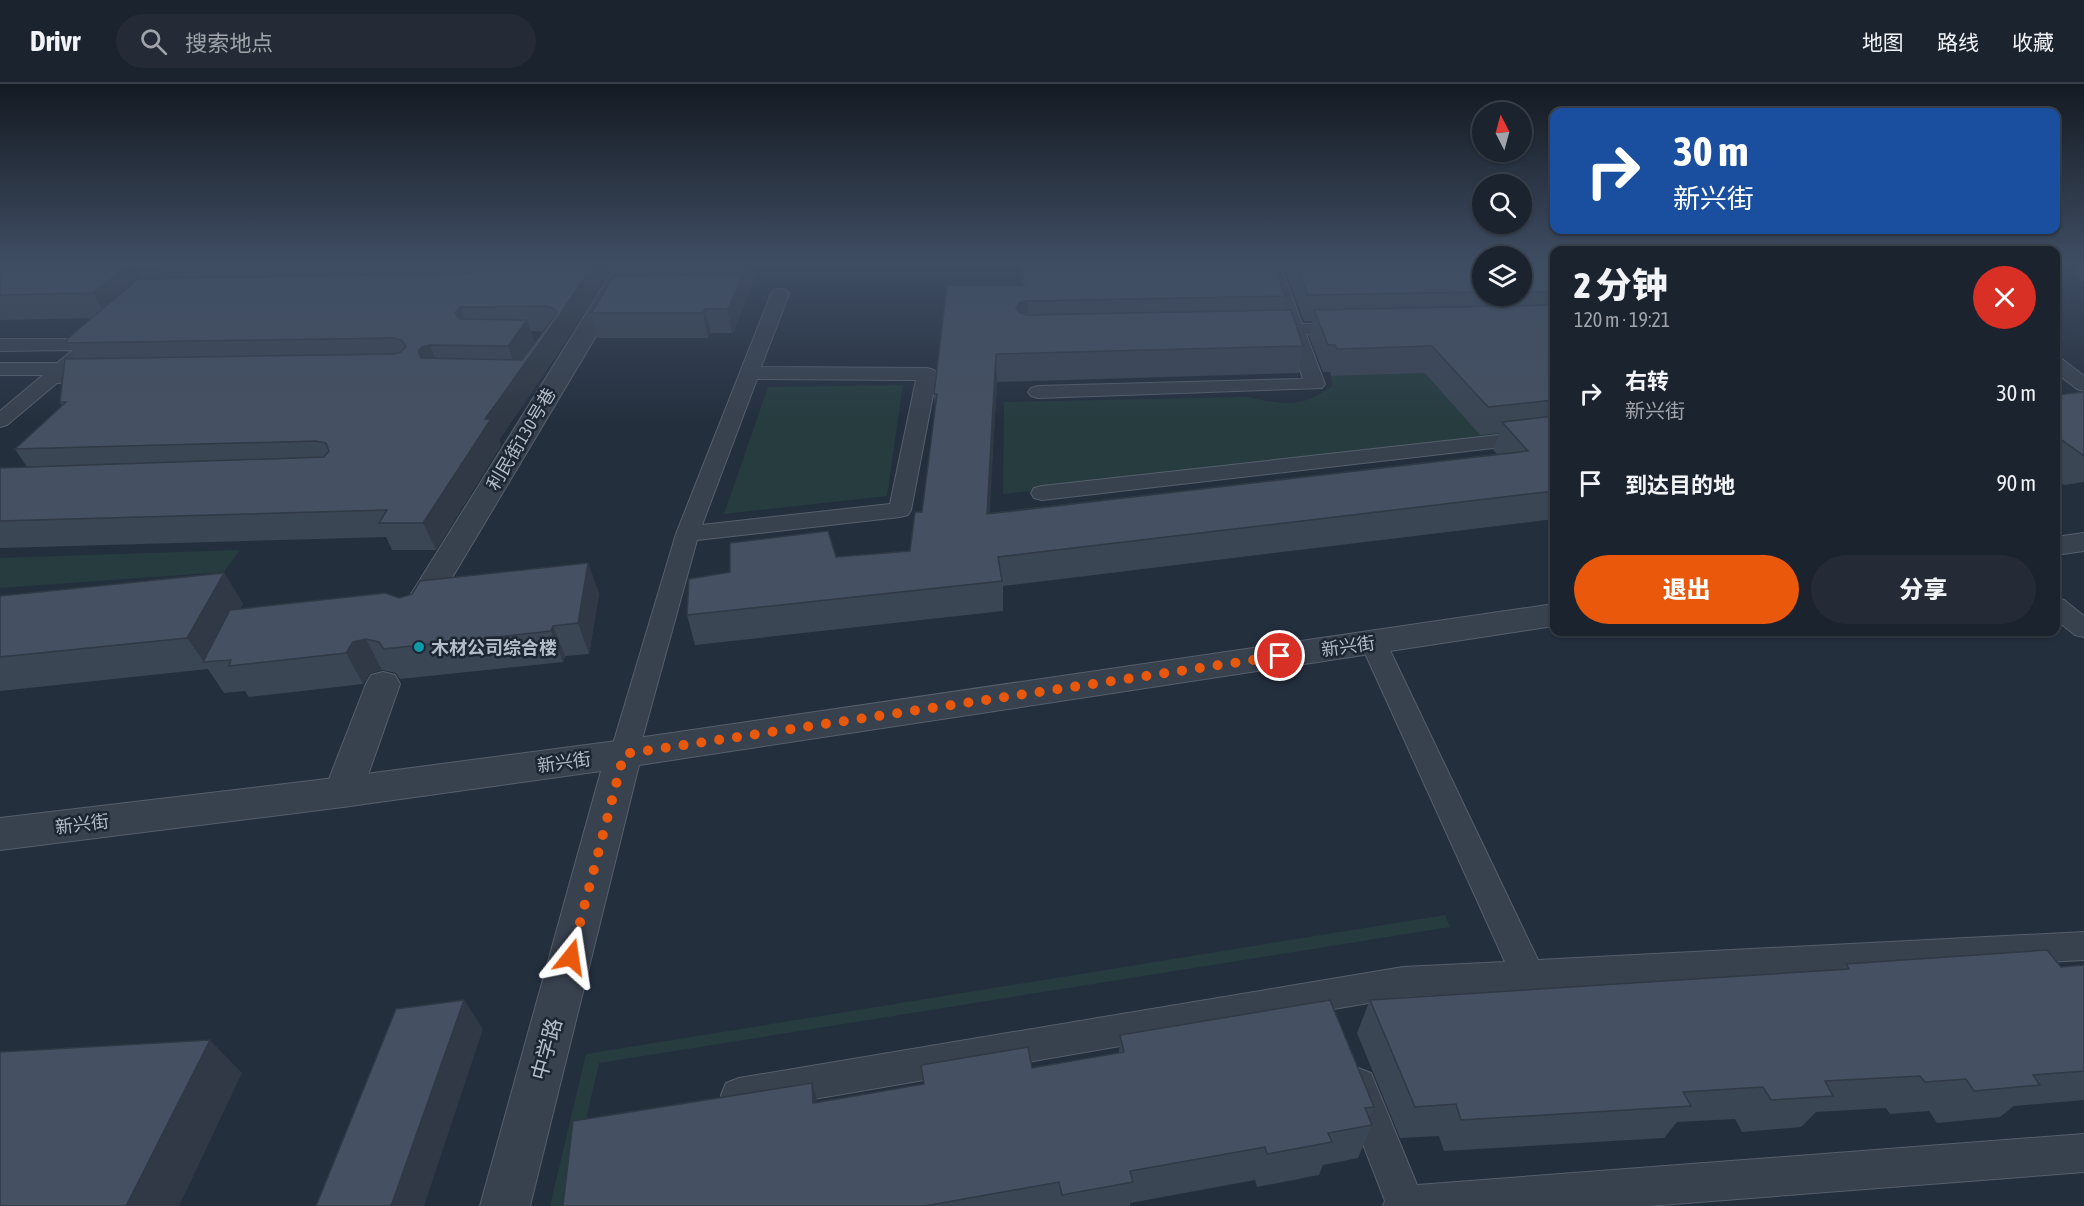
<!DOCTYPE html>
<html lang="zh">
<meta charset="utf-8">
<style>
:root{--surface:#1b232e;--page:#242b36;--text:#f1f3f6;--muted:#a0a4aa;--line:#39404a;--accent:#ea580c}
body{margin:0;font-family:"Asap Condensed","Noto Sans SC",sans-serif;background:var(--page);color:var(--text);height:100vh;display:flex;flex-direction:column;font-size:22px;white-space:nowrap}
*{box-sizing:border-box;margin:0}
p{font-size:20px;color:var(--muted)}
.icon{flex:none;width:33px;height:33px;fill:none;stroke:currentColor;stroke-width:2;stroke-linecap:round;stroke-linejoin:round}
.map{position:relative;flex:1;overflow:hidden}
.panel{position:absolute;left:1550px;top:162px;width:510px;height:390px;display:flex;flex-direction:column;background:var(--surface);border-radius:12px;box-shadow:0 2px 4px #0004,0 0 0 2px var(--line)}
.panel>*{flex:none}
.banner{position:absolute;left:1550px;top:24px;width:510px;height:126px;border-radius:12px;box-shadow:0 2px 4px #0004,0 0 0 2px var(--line);background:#1a4fa0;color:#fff;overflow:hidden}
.needle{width:39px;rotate:354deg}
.fabs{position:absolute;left:1472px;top:18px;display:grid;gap:12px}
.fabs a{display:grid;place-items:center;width:60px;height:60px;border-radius:50%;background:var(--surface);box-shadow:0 2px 4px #0004,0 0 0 2px var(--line);font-size:30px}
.pin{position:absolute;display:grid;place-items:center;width:51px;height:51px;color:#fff;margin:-26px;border:3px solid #fff;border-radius:50%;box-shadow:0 2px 6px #0007}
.me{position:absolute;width:66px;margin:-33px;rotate:15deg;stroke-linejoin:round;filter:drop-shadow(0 0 4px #0008)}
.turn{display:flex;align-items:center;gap:21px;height:126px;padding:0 24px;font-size:27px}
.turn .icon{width:78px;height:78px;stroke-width:2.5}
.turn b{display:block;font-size:42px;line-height:51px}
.round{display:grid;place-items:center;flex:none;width:63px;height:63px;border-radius:32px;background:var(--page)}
.summary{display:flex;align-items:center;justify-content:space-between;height:102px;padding:0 24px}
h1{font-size:36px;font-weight:800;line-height:45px}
.action{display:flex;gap:12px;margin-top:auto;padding:12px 24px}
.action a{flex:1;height:69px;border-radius:36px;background:var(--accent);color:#fff;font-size:24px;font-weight:800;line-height:69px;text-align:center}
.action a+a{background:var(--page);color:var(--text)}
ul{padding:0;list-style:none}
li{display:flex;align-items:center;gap:18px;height:90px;padding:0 24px}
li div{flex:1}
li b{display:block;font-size:22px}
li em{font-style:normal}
header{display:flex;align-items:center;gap:36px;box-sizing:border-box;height:84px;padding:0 30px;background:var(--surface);border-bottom:2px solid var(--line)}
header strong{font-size:28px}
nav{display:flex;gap:33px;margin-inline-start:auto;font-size:21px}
.search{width:420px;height:54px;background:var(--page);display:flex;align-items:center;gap:15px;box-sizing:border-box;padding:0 21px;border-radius:33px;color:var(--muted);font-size:22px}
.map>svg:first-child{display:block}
.green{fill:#263c3f}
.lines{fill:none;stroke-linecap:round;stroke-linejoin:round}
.service-casing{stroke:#565f6c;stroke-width:2}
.minor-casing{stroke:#565f6c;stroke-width:2}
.tertiary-casing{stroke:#565f6c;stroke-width:2}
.service{fill:#38414e;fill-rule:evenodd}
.minor{fill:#38414e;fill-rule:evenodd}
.tertiary{fill:#38414e;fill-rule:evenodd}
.wall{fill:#3b4654;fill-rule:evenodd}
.shaded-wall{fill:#303945}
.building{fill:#455162;stroke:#303945;stroke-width:1.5;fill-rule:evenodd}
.route{stroke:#ea580c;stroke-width:10;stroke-dasharray:0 18}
.culture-dot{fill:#0f9aa8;stroke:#1d2633;stroke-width:2}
.labels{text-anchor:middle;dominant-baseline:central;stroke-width:5;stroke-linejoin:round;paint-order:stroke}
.street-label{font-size:18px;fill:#b4bcc9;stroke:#1d2633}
.poi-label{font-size:18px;font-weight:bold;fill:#b4bcc9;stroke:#1d2633;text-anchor:start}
.near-street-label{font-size:21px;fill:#b4bcc9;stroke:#1d2633}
</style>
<header>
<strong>Drivr</strong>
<div class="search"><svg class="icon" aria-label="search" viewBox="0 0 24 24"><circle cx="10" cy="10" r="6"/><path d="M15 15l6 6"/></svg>搜索地点</div>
<nav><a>地图</a><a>路线</a><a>收藏</a></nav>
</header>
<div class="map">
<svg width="2084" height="1122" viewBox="0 0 2084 1122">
<rect width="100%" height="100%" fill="#242f3e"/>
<!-- green -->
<g class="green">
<path d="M 1554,285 L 1554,346 L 1003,410 L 1004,318 L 1248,313 C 1282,321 1303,324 1332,302 L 1331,292 Z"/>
<path d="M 903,301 L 887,412 L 724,430 L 768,303 Z"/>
<path d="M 240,466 L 224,488 L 0,504 L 0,474 Z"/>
<path d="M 1445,831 L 1450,843 L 599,979 L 566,1122 L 550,1122 L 586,970 Z"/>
</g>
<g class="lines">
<!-- service casing -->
<g class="service-casing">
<g id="service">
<path d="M 1264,180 L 1280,180 L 1302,240 L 1346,239 L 1352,240 L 1355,244 L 1352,248 L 1346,249 L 1306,250 L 1325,300 L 1322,304 L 1038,314 L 1031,312 L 1028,308 L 1031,304 L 1038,302 L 1303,295 L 1288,251 L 1257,250 L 1254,246 L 1257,242 L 1285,240 Z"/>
<path d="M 167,189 L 175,194 L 173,198 L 108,201 L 100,196 L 108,191 Z"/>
<path d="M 780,205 L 786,206 L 789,210 L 761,283 L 927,284 L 934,286 L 937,290 L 911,426 L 908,431 L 900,433 L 697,456 L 638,670 L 634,677 L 624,681 L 614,677 L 610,670 L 676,450 L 771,210 L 774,206 ZM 757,295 L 916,296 L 890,420 L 702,441 Z"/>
<path d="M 102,246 L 108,247 L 111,251 L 108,255 L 72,287 L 105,288 L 108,292 L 105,296 L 57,299 L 7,341 L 0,343 L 0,327 L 43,291 L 0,291 L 0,279 L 57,279 L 73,266 L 0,267 L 0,255 L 87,255 L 96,247 Z"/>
<path d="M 2055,273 L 2062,275 L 2084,292 L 2084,307 L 2077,305 L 2055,288 Z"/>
<path d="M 1554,345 L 1554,357 L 1042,416 L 1034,414 L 1031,409 L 1034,404 L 1042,402 Z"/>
<path d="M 2055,514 L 2064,516 L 2084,532 L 2084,553 L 2075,551 L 2055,535 Z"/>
<path d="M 1373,549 L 1382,552 L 1386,558 L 1538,876 L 2084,848 L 2084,876 L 1403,913 L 739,1028 L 726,1023 L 721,1011 L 726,999 L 739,994 L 1403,883 L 1505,878 L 1360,558 L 1364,552 Z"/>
<path d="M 1358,984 L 1371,989 L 1417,1101 L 2084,1050 L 2084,1088 L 1648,1122 L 1383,1122 L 1385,1117 L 1340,1001 L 1345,989 Z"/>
</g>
</g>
<!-- minor casing -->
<g class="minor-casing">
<g id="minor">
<path d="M 617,180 L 639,180 L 425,539 L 414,542 L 403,539 L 398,531 Z"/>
<path d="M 383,588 L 395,591 L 400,600 L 362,708 L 356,718 L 343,723 L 330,718 L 324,708 L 366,600 L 371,591 Z"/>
</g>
</g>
<!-- tertiary casing -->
<g class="tertiary-casing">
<g id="tertiary">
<path d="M 2084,449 L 2084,467 L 2055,471 L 2055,453 Z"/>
<path d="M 1554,520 L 1554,542 L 639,681 L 530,1122 L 480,1122 L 601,687 L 343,723 L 0,766 L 0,734 L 343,693 L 624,656 Z"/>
</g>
</g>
<!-- service -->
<use href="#service" class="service"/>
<!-- minor -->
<use href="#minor" class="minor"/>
<!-- tertiary -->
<use href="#tertiary" class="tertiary"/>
</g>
<!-- wall -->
<g class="wall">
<path d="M 0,180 L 615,180 L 567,256 L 499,356 L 501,361 L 436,466 L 392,466 L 386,453 L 0,464 L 0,384 L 27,383 L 15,365 L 62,321 L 60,318 L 77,275 L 67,259 L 93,234 L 0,236 ZM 137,187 L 159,187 L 163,195 L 141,195 ZM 531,247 L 544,247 L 535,259 Z"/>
<path d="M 623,180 L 760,180 L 734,247 L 732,249 L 711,249 L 708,254 L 598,254 L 591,229 L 626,192 Z"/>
<path d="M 1020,180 L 1274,180 L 1285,212 L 1283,226 L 1303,262 L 1299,289 L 997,298 L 989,429 L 1497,370 L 1493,366 L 1499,349 L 1480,351 L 1425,289 L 1331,292 L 1330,288 L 1323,288 L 1309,252 L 1312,237 L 1304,237 L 1283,182 L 1283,180 L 1482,180 L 1482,212 L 1521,212 L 1521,180 L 1554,180 L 1554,435 L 1003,502 L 1003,527 L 695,561 L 687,531 L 836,473 L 910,467 L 922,428 L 935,326 L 934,310 L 1022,202 Z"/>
<path d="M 2079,180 L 2084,180 L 2084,198 L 2072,190 Z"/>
<path d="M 2055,247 L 2063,253 L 2055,266 Z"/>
<path d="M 2084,308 L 2084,398 L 2064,401 L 2055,394 L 2055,311 Z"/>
<path d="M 588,479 L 599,510 L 589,570 L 565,572 L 563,578 L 400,595 L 396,589 L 382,586 L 370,589 L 363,600 L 249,613 L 245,607 L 224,609 L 208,585 L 0,607 L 0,512 L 224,489 L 243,520 L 240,525 L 399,514 Z"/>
<path d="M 1846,880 L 2061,883 L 2084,881 L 2084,1016 L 2014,1022 L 2000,1033 L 1937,1039 L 1929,1027 L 1890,1030 L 1886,1024 L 1816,1028 L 1801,1043 L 1742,1048 L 1735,1035 L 1677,1038 L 1664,1054 L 1444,1067 L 1439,1052 L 1400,1054 L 1357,949 L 1370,916 L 1841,885 Z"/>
<path d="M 1120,951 L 1374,1023 L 1369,1034 L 1372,1041 L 1358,1074 L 1323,1081 L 1319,1091 L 1257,1103 L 1255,1096 L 1130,1119 L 1130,1122 L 563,1122 L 812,999 L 817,1018 L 1119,969 Z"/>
</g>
<!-- shaded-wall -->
<g class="shaded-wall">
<path d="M 129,180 L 132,180 L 145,201 L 107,234 L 93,209 Z"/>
<path d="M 593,180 L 615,180 L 567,256 L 499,356 L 501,361 L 436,466 L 423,439 L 485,335 Z"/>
<path d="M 747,180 L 760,180 L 734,247 L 732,249 L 727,225 Z"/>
<path d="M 1028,217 L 1028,243 L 1016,224 L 1020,218 Z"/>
<path d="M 460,223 L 469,248 L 455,229 Z"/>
<path d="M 705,225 L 711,249 L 708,254 L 703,229 Z"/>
<path d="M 527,236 L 536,261 L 517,287 L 508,262 Z"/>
<path d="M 430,261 L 440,286 L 428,293 L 418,267 L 422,263 Z"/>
<path d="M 996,270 L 997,298 L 988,459 L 987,430 Z"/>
<path d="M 588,479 L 599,510 L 589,570 L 578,539 Z"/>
<path d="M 224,489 L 243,520 L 212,577 L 204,578 L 187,554 Z"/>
<path d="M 553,542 L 565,572 L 563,578 L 551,547 Z"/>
<path d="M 366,555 L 382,586 L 370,589 L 363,600 L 346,569 L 353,558 Z"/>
<path d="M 464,916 L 483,945 L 424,1122 L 391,1122 Z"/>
<path d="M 210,956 L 242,989 L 179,1122 L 126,1122 Z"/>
<path d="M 812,999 L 822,1034 L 813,1019 Z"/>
</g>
<!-- building -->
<g class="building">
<path d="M 58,180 L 129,180 L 93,209 L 0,211 L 0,181 Z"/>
<path d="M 157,180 L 241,180 L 156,181 Z"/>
<path d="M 475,180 L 593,180 L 559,232 L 485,335 L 491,335 L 423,439 L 379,439 L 387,426 L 0,437 L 0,384 L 324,373 L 329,367 L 326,359 L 316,357 L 15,365 L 66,318 L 60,318 L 65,275 L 393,270 L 401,268 L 406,262 L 401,256 L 393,254 L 67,259 L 67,255 L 138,195 L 466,189 L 473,188 L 477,183 ZM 545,222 L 553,224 L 557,229 L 522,276 L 421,274 L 418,267 L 422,263 L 430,261 L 508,262 L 527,236 L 460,235 L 455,229 L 460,223 Z"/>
<path d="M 741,180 L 747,180 L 729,223 L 727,225 L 705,225 L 703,229 L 591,229 L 614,192 L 739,190 L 744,184 Z"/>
<path d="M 1022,180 L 1274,180 L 1285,212 L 1028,217 L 1020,218 L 1016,224 L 1020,229 L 1028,231 L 1291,226 L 1303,262 L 996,270 L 987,430 L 1528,367 L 1502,338 L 1554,332 L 1554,407 L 998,473 L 1002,497 L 687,531 L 689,495 L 730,488 L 730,459 L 828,447 L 836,473 L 910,467 L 915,428 L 922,428 L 937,310 L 934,310 L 947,202 L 1024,202 Z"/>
<path d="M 1296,180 L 1482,180 L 1482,208 L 1308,211 Z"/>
<rect x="1521" y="180" width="33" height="28"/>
<path d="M 1554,221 L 1554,316 L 1488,323 L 1432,262 L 1337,265 L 1335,261 L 1328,261 L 1314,226 Z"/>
<path d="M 2055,247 L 2063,253 L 2055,253 Z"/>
<path d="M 2084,308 L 2084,372 L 2055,351 L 2055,311 Z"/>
<path d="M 588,479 L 578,539 L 553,542 L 551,547 L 384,565 L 379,558 L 366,555 L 353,558 L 346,569 L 229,582 L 231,576 L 203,578 L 230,526 L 385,509 L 399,514 L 412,510 L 420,497 Z"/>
<path d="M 224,489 L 187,554 L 0,573 L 0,512 Z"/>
<path d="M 2047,866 L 2061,883 L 2084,881 L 2084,987 L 2033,991 L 2040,1001 L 1974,1007 L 1966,995 L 1925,998 L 1920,992 L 1825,997 L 1833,1012 L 1771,1016 L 1763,1003 L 1683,1008 L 1691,1022 L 1461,1036 L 1456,1020 L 1415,1023 L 1370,916 L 1849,885 L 1846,880 Z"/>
<path d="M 464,916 L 391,1122 L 316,1122 L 396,925 Z"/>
<path d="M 1330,916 L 1374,1023 L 1365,1024 L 1372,1041 L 1328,1049 L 1332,1058 L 1267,1070 L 1265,1063 L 1130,1087 L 1133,1098 L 1062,1111 L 1059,1098 L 925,1122 L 563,1122 L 573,1037 L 812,999 L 813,1019 L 924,1000 L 921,981 L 1028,963 L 1032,984 L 1124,968 L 1120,951 Z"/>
<path d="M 210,956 L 126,1122 L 0,1122 L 0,968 Z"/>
</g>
<!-- sky -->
<linearGradient id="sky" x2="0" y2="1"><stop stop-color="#141a22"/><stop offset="0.53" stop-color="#3f4d63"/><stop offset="1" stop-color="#3f4d63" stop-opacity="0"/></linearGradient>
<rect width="2084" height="337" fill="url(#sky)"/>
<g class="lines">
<!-- route -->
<path class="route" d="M 571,873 L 624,670 L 1280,572"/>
</g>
<!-- markers -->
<circle class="culture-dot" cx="419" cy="563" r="6"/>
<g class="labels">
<!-- street labels -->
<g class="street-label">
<text transform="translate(521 355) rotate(-59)">利民街130号巷</text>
<text transform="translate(1348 562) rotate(-8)">新兴街</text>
<text transform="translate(564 678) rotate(-8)">新兴街</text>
<text transform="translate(82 740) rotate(-7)">新兴街</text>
</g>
<!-- poi labels -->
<g class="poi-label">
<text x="431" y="563">木材公司综合楼</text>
</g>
<!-- near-street labels -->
<g class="near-street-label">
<text transform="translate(546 965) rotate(-75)">中学路</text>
</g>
</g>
</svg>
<div class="fabs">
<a><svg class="needle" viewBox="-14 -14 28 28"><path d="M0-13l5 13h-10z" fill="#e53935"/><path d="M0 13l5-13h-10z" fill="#a0a4aa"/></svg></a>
<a><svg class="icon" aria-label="search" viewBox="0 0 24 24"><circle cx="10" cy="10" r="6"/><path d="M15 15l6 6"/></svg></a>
<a><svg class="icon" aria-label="layers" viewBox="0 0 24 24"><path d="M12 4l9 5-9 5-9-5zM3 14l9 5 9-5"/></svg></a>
</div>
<div class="pin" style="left:1280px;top:572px;background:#d93025"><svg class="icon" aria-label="arrive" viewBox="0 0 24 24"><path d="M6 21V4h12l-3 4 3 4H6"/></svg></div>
<svg class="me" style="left:571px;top:873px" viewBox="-20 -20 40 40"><path d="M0-17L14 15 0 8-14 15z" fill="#ea580c" stroke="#fff" stroke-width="4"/></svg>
<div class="banner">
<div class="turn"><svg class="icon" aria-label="right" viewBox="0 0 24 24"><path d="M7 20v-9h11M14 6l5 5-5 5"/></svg><div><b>30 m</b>新兴街</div></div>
</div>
<section class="panel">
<div class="summary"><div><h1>2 分钟</h1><p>120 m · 19:21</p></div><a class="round" style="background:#d93025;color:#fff"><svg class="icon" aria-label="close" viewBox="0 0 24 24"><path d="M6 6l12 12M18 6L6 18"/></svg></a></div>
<ul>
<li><svg class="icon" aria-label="right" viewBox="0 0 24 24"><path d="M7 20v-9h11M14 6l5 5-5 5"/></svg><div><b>右转</b><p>新兴街</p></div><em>30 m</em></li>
<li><svg class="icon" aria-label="arrive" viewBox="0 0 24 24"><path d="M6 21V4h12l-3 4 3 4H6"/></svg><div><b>到达目的地</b></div><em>90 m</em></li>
</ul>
<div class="action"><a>退出</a><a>分享</a></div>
</section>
</div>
